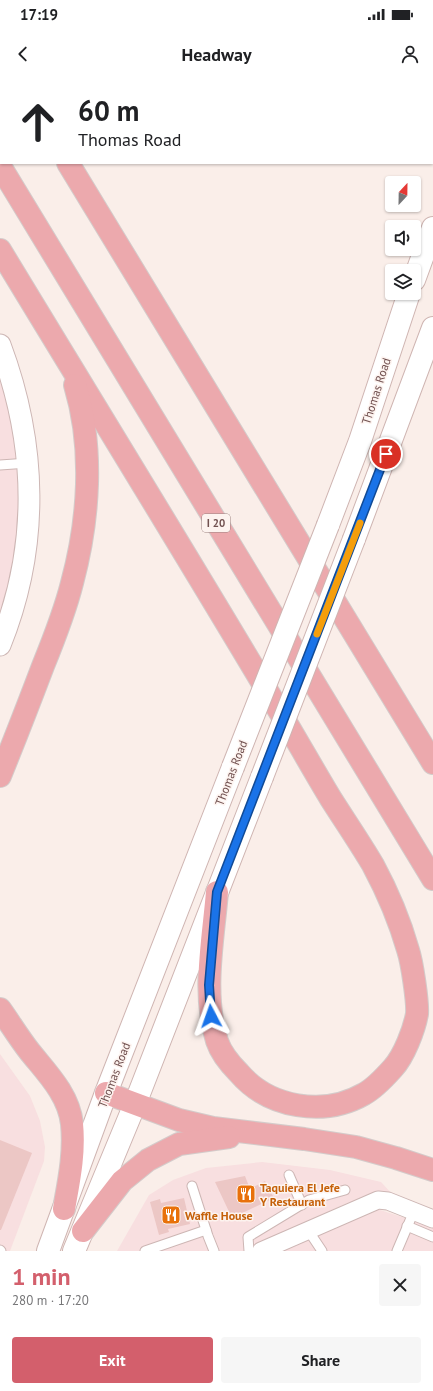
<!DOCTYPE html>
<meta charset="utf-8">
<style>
:root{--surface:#fff;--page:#f6f6f6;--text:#202124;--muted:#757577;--accent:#d35f6c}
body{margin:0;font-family:"PT Sans",sans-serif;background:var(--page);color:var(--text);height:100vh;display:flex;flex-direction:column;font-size:15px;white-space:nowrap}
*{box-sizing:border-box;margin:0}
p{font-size:13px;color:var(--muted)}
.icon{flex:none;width:22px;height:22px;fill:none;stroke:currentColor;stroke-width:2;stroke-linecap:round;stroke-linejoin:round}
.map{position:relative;height:1171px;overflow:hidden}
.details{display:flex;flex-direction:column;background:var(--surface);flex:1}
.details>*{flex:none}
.top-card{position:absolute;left:0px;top:0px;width:433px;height:84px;box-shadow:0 1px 3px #0004;background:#fff;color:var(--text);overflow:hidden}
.needle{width:26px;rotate:22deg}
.fabs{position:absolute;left:385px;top:96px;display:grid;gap:8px}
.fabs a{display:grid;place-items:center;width:36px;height:36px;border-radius:4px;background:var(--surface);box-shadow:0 1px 3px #0004;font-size:20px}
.pin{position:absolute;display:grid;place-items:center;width:34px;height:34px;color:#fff;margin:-17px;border:2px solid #fff;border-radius:50%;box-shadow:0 1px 4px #0007}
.me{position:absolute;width:44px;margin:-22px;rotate:356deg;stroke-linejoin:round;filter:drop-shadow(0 0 3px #0008)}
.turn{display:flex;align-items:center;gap:14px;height:84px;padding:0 12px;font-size:18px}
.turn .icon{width:52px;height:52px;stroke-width:2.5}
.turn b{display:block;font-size:28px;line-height:34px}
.round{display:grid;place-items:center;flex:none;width:42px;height:42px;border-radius:4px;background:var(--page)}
.overview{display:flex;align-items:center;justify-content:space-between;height:68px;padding:0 12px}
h1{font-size:24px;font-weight:600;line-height:30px;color:var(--accent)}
.button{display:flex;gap:8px;margin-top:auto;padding:8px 12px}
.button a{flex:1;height:46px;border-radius:4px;background:var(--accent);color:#fff;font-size:16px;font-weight:600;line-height:46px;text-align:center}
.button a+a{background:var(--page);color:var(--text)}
.status{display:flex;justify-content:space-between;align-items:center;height:28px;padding:0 20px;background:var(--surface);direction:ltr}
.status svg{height:11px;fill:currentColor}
header{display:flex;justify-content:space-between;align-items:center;height:52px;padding:0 12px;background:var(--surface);font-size:18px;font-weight:600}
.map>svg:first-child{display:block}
.commercial{fill:#f8dfe0}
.building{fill:#ecc7c5}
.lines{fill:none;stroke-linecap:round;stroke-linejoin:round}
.service-casing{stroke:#cdb6b4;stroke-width:11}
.minor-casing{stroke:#cdb6b4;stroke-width:19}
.tertiary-casing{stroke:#cdb6b4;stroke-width:23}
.secondary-casing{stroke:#cfb5b2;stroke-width:24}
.motorway-casing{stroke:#d4cbca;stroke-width:24}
.service{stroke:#fff;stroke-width:9}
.minor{stroke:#fff;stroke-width:17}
.tertiary{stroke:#fff;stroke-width:21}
.secondary{stroke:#fff;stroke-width:22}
.motorway{stroke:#eca9ad;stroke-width:22}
.secondary-bridge-casing{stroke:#cfb5b2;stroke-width:24;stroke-linecap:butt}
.secondary-bridge{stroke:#fff;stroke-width:22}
.route-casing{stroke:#114b97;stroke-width:10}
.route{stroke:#1a73e8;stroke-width:7}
.slow{stroke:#f59e0b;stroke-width:7}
.labels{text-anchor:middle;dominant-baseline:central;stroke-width:3;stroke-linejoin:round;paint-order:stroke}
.shield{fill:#fdf3ef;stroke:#9b8280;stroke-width:1}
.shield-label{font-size:11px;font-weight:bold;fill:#715150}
.street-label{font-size:12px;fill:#715150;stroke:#fdf3ef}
.food-label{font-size:12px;font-weight:bold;fill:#c56008;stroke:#fdf3ef;text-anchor:start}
</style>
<div class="status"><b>17:19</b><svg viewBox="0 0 49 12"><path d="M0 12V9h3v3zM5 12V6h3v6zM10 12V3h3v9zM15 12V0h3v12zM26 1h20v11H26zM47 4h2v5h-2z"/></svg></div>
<header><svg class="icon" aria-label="back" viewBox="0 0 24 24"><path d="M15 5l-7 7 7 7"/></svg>Headway<svg class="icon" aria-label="person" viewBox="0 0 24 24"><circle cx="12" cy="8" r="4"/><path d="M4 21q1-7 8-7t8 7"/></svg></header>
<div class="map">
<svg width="433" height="1171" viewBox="0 0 433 1171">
<rect width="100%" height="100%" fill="#faeee9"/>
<!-- commercial -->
<g class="commercial">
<path d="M 0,291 L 6,310 L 21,403 L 19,464 L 0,541 Z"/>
<path d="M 0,974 L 30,1016 L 40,1041 L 45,1067 L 44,1081 L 10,1171 L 0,1171 Z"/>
<path d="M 262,1082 L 330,1090 L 381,1102 L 394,1116 L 370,1116 L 347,1123 L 244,1171 L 117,1171 L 149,1115 L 173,1100 L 206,1088 Z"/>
<path d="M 377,1129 L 433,1147 L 433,1171 L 283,1171 Z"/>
</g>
<!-- building -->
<g class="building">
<path d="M 0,1060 L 32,1073 L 1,1150 L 0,1150 Z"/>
<path d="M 245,1096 L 250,1109 L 265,1101 L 274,1118 L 232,1138 L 215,1102 Z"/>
<path d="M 184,1118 L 190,1144 L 168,1149 L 169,1152 L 159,1155 L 150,1122 L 160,1119 L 161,1123 Z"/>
</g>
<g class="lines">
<!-- service casing -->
<g class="service-casing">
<g id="service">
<path d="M 0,385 L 28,383"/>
<path d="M 289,1095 L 302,1125"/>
<path d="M 192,1106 L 208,1156 L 214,1171"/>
<path d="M 407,1146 L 433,1157"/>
<path d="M 308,1150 L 322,1171"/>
<path d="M 0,1170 L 1,1171"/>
<path d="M 145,1171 L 206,1150"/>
<path d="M 249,1171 L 248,1157 L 309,1120 L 345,1110"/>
<path d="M 397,1171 L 414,1131"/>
</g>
</g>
<!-- minor casing -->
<g class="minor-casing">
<path id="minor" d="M 261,1171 L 378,1120 L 388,1121 L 433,1139"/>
</g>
<!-- tertiary casing -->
<g class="tertiary-casing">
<path id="tertiary" d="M 0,265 C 37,364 40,466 0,565"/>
</g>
<!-- secondary casing -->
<g class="secondary-casing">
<g id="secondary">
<path d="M 414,200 L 433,148"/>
<path d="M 328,445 L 360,361 L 409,213"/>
<path d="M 354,459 L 433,248"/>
<path d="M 48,1171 L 106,1013 L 233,687"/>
<path d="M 74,1171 L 135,1024 L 262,697"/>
</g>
</g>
<!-- motorway casing -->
<g class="motorway-casing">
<g id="motorway">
<path d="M 17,0 L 18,1"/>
<path d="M 163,0 L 166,1"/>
<path d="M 432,6 L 433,6"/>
<path d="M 432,26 L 433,27"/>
<path d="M 68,83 L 433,683"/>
<path d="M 0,86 L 433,799"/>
<path d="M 0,170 C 94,325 189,479 281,634 C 298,662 314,691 331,719 C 345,741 360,763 373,785 C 387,811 400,842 408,870 C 412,882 418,922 417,934 C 414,950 404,976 393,988 C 385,997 375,1008 364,1014 C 324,1037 269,1028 239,993 C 230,984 221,973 217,961 C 202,913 213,861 217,812"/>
<path d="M 0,696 C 15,659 29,623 43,586 C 54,559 65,531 72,503 C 89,440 94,368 75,305"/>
<path d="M 0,929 C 10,943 19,958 30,972 C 47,993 69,1015 72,1044 C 75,1073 69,1101 64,1129"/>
<path d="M 106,1013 L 179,1040 L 213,1048 L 304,1059 L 356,1067 L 396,1078 L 433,1090"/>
<path d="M 83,1151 L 122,1101 L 148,1080 L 179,1064 L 229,1057"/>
</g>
</g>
<!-- service -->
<use href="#service" class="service"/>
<!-- minor -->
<use href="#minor" class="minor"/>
<!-- tertiary -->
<use href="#tertiary" class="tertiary"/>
<!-- secondary -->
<use href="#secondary" class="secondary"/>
<!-- motorway -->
<use href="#motorway" class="motorway"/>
<!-- secondary-bridge casing -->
<g class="secondary-bridge-casing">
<g id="secondary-bridge">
<path d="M 233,687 L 328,445"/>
<path d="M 262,697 L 354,459"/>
</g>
</g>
<!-- secondary-bridge -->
<use href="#secondary-bridge" class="secondary-bridge"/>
</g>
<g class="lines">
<!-- route casing -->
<g class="route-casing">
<path id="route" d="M 211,936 L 209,905 L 217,812 L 386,374"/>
</g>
<!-- route -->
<use href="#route" class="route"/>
<!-- slow -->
<path class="slow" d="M 317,554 L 360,443"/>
</g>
<!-- icons -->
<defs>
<g id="restaurant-square" transform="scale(1)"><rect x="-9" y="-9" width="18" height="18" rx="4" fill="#e8710a" stroke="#fdf3ef"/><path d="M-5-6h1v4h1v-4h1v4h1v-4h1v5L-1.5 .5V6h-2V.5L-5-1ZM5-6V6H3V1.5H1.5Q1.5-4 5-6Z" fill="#fff"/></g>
</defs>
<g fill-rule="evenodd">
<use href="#restaurant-square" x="246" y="1114"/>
<use href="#restaurant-square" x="171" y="1135"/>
</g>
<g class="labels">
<!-- shield labels -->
<rect class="shield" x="202" y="434" width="28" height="18" rx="3"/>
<g class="shield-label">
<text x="216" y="443">I 20</text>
</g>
<!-- street labels -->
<g class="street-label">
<text transform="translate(376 311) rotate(-72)">Thomas Road</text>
<text transform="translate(231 693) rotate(-69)">Thomas Road</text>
<text transform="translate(114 995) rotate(-69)">Thomas Road</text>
</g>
<!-- food labels -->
<g class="food-label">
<text x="260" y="1107">Taquiera El Jefe<tspan x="260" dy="14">Y Restaurant</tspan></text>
<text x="185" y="1135">Waffle House</text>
</g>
</g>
</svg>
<div class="fabs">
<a><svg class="needle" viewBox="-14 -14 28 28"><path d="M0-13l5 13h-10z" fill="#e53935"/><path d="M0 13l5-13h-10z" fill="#757577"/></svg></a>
<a><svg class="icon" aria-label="sound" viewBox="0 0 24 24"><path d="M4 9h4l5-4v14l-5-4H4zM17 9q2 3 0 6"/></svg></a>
<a><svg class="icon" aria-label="layers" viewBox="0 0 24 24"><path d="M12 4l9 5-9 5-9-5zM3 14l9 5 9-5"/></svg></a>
</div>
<div class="pin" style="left:386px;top:374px;background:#d93025"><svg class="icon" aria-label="arrive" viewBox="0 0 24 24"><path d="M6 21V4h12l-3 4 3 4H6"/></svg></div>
<svg class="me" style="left:211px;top:936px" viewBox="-20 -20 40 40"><path d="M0-17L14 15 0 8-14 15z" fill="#1a73e8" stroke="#fff" stroke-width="4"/></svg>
<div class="top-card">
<div class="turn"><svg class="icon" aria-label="ahead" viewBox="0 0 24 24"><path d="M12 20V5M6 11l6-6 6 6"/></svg><div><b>60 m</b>Thomas Road</div></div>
</div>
</div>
<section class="details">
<div class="overview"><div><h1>1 min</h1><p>280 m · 17:20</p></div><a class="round"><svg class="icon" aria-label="close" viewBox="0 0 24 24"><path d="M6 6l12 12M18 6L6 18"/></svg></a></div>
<div class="button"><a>Exit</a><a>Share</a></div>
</section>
